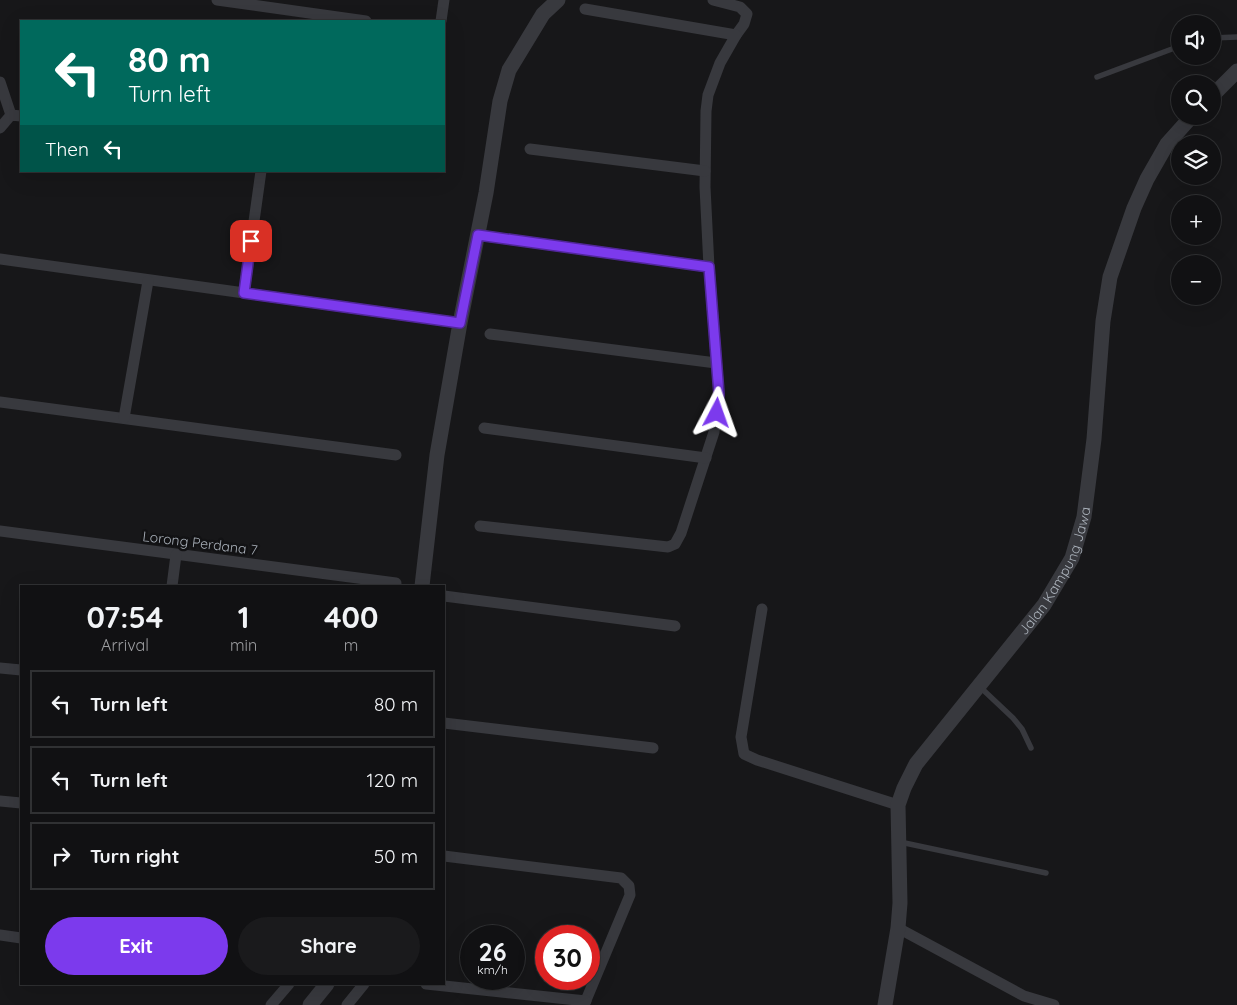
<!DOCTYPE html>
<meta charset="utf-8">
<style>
:root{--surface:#111113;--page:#1a1a1c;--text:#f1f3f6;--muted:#9c9da0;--line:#303133;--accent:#7c3aed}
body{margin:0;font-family:Quicksand,sans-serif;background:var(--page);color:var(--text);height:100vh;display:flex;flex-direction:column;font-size:19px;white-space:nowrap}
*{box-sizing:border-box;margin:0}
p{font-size:16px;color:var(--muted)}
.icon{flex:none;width:28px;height:28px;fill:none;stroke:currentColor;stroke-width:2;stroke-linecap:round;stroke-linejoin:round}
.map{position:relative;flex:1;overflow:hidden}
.sheet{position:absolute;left:20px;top:585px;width:425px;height:400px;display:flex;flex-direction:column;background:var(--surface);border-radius:0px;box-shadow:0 5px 20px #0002,0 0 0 1px var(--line)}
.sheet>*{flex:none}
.banner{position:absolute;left:20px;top:20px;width:425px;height:152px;border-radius:0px;box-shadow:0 5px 20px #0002,0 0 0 1px var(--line);background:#00695c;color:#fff;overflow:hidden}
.buttons{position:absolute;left:1171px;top:15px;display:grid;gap:10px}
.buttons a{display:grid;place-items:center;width:50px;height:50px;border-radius:50%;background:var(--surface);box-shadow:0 5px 20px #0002,0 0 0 1px var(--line);font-size:25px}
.speed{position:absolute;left:460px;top:925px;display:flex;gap:10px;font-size:25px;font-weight:700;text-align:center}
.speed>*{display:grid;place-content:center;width:65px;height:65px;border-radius:50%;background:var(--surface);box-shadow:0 5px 20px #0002,0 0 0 1px var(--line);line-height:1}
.speed small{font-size:12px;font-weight:400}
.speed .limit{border:8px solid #d22;background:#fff;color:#111}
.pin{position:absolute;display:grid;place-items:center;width:42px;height:42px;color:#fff;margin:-21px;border-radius:10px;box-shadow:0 2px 8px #0006}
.me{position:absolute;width:55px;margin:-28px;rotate:4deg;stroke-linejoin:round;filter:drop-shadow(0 0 4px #0008)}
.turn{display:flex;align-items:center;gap:18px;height:105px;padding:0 25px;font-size:22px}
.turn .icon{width:65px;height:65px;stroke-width:2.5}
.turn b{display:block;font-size:35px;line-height:42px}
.then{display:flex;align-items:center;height:48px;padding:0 25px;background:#0003;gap:10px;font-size:19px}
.eta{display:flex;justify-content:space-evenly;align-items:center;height:85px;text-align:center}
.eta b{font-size:30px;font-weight:700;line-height:35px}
.primary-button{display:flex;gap:10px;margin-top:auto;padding:10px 25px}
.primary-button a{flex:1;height:58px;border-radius:30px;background:var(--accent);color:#fff;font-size:20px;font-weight:700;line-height:58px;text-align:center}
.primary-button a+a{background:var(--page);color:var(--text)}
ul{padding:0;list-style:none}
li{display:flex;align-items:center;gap:15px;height:68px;margin:0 10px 8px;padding:0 15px;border:2px solid var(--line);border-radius:0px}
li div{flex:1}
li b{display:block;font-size:19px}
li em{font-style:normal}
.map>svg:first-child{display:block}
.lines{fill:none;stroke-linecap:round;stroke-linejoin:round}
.service{stroke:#38393e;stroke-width:5.5}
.minor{stroke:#38393e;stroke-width:11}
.tertiary{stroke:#38393e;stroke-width:15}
.route-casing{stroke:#51269a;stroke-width:12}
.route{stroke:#7c3aed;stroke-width:9}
.labels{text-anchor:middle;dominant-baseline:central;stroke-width:5;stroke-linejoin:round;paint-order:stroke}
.street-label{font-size:14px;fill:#a9b0b9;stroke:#121214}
</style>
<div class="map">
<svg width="1237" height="1005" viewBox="0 0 1237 1005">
<rect width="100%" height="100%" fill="#171719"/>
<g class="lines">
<!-- service -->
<g class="service">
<path d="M 1212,38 L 1237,37"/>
<path d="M 1097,77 L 1180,46"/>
<path d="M 979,686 L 1013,718 L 1022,729 L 1031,748"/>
<path d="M 900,842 L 1046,873"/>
</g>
<!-- minor -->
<g class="minor">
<path d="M 217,0 L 366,21"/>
<path d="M 713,0 L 740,7 L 747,14 L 744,24 L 736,35"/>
<path d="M 585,9 L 736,35 L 720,63 L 708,95 L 706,111 L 705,187 L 709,267"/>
<path d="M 441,21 L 444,0"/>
<path d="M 0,82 L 11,115"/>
<path d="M 0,128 L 11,115 L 21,116"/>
<path d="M 530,149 L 705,171"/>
<path d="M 478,235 L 709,267 L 719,394 L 714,432 L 681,533 L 675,544 L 668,547 L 480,526"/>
<path d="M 0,259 L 460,323"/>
<path d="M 244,293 L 261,171"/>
<path d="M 490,334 L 716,363"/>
<path d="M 0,402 L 396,455"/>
<path d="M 124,418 L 148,281"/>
<path d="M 484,428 L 706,458"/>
<path d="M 0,531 L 396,583"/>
<path d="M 172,586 L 176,555"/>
<path d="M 444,596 L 675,626"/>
<path d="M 762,609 L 741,737 L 744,754 L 757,760 L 898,805"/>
<path d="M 0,668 L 21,670"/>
<path d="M 444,723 L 653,748"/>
<path d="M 0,801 L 21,803"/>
<path d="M 444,856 L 621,878 L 629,886 L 630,895 L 584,1005"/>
<path d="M 898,928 L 1024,996 L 1054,1005"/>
<path d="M 0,935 L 21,938"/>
<path d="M 426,984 L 586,1001"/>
<path d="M 271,1005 L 289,984"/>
<path d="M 347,1005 L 364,984"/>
</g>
<!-- tertiary -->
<g class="tertiary">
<path d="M 1212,96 L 1237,71"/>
<path d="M 422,586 L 437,455 L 460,323 L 486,193 L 500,101 L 509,70 L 543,14 L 558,0"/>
<path d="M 310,1005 L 327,984"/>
<path id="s1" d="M 885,1005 L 898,928 L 900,903 L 898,805 L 904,788 L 916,764 L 1044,605 L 1072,558 L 1084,517 L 1094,439 L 1103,321 L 1110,277 L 1134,208 L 1147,179 L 1167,144 L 1192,116"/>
</g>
</g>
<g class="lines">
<!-- route casing -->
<g class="route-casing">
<path id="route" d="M 251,241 L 244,293 L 460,323 L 478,235 L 709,267 L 719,394 L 717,413"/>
</g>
<!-- route -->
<use href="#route" class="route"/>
</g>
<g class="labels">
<!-- street labels -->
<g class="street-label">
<text transform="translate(200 543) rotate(7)">Lorong Perdana 7</text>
<text stroke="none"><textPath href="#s1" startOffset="486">Jalan Kampung Jawa</textPath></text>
</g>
</g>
</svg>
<div class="buttons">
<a><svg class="icon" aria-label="sound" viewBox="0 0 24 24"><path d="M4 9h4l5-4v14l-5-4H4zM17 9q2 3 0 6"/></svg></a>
<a><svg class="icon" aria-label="search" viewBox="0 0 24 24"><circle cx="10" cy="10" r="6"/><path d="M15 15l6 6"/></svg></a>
<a><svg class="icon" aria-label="layers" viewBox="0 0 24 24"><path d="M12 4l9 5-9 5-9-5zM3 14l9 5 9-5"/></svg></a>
<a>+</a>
<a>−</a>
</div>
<div class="speed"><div>26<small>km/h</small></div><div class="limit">30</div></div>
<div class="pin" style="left:251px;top:241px;background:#d93025"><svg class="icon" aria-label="arrive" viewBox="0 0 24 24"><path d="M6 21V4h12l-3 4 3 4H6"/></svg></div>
<svg class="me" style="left:717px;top:413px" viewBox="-20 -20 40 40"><path d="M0-17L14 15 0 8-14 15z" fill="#7c3aed" stroke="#fff" stroke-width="4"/></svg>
<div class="banner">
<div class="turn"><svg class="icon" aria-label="left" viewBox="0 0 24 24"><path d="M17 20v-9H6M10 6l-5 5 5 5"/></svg><div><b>80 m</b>Turn left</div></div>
<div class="then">Then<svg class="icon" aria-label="left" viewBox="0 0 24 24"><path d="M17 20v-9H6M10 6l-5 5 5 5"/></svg></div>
</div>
<section class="sheet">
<div class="eta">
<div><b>07:54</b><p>Arrival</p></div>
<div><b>1</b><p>min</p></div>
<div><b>400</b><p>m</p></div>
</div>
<ul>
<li><svg class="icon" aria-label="left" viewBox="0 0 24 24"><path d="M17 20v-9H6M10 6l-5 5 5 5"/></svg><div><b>Turn left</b></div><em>80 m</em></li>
<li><svg class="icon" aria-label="left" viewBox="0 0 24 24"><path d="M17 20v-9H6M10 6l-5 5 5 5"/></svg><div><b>Turn left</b></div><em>120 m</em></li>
<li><svg class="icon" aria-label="right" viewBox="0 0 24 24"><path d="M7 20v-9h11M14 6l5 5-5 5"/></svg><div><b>Turn right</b></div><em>50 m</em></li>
</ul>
<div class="primary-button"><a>Exit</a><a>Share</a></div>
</section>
</div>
